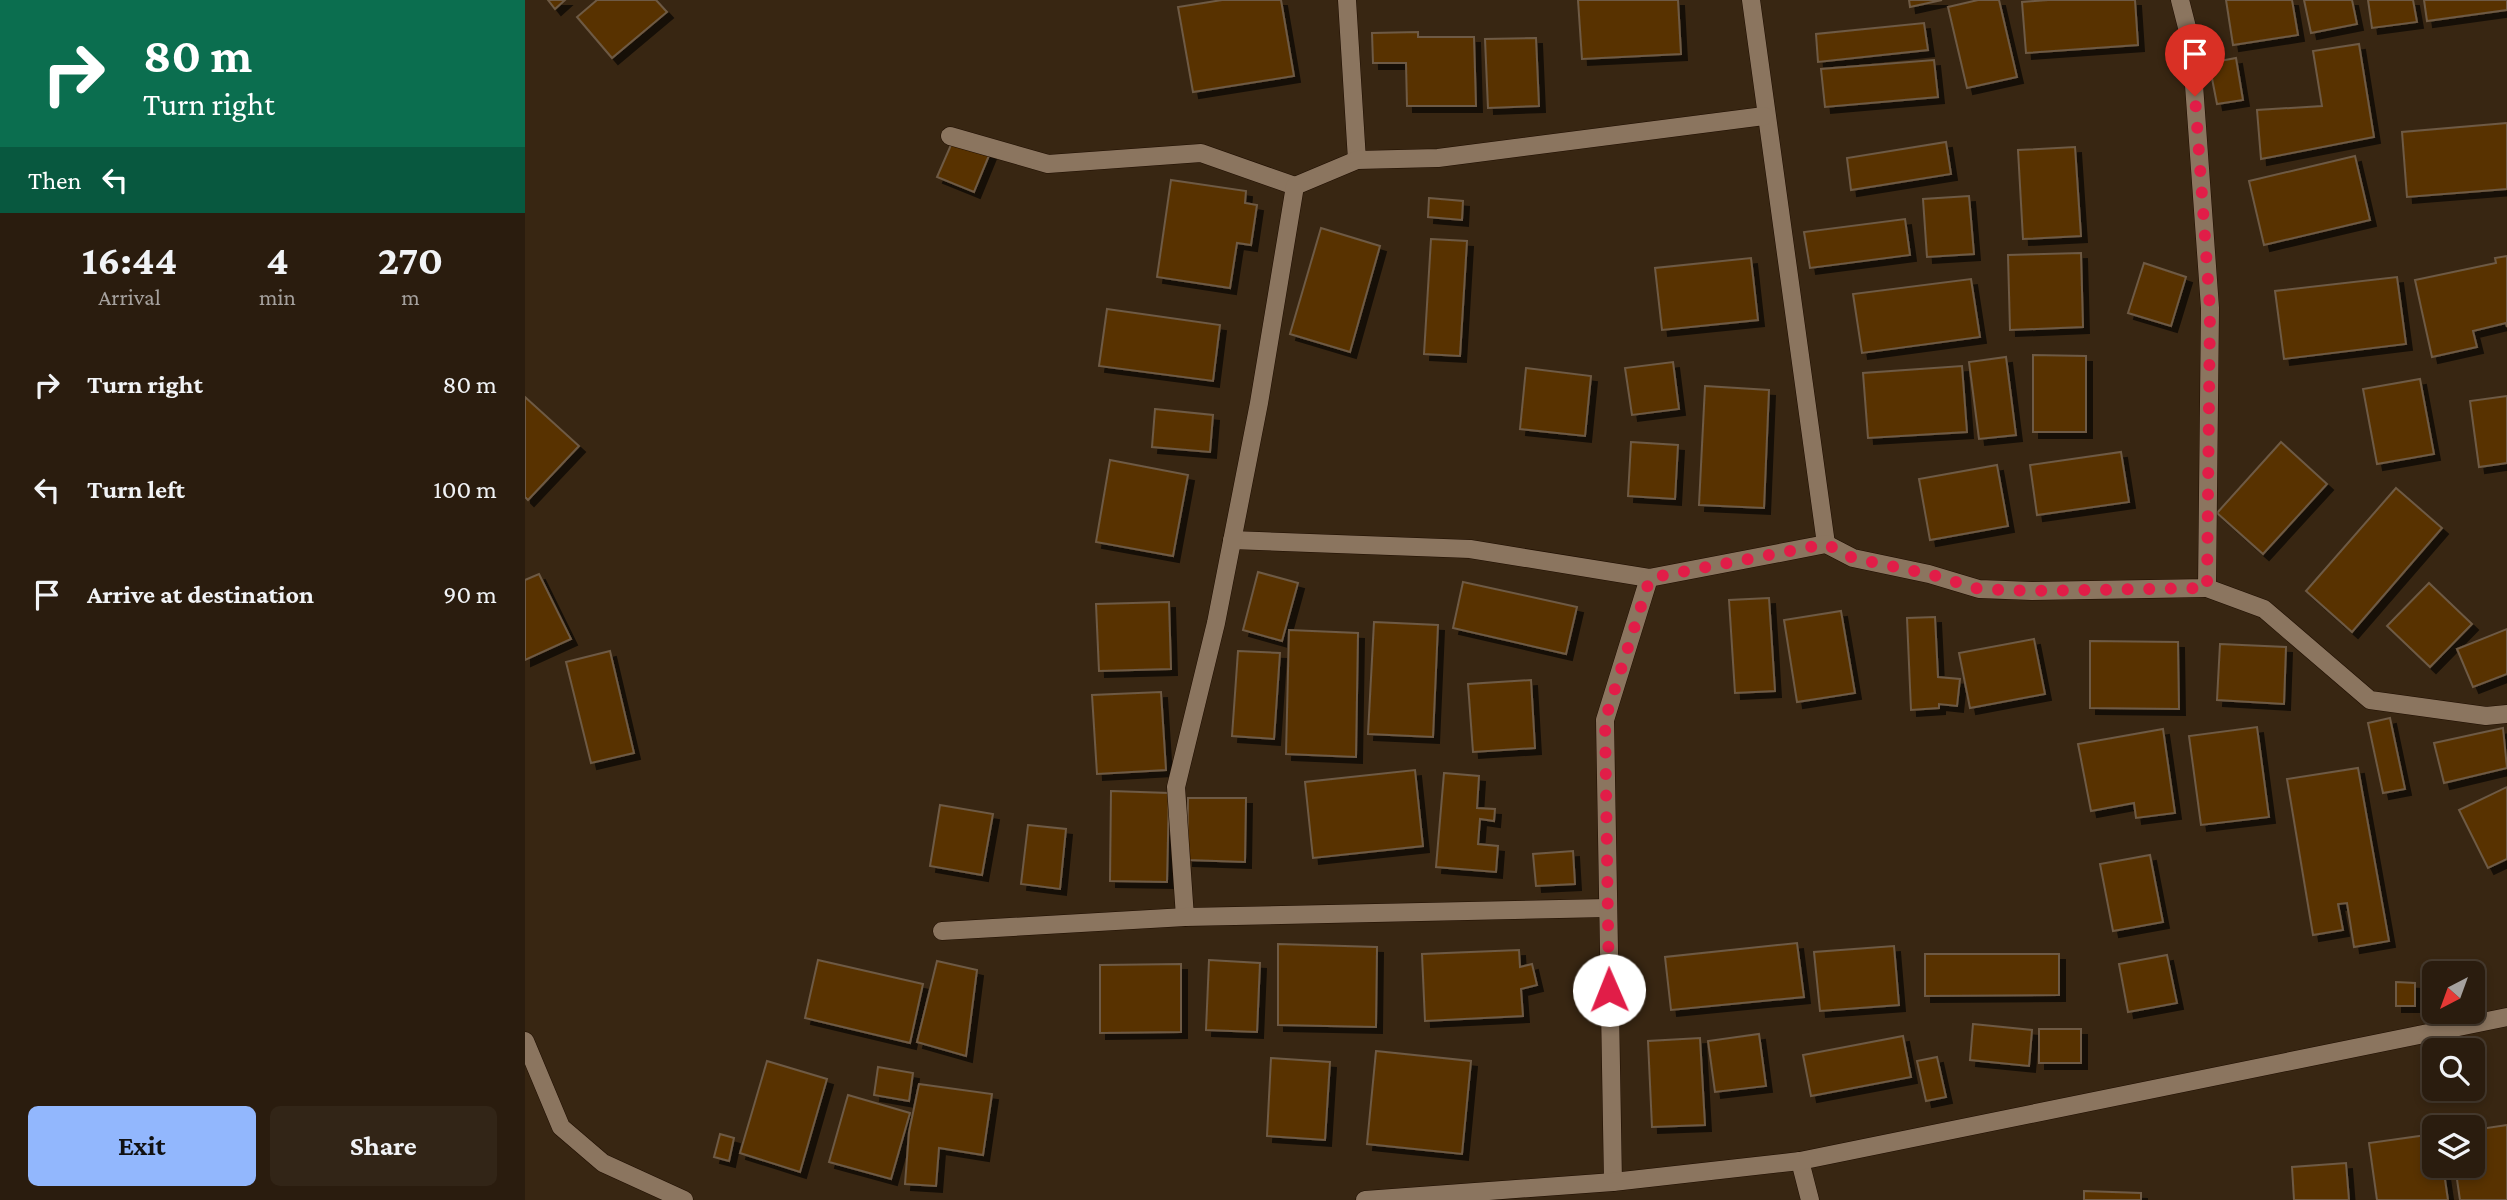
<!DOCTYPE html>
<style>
:root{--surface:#2a1c0e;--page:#322517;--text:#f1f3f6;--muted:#a5a19e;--line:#463a2e;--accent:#92b7fd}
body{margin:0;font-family:"Crimson Pro",serif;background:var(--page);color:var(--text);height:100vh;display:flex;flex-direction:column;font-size:26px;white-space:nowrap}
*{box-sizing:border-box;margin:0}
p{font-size:23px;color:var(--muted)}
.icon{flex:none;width:38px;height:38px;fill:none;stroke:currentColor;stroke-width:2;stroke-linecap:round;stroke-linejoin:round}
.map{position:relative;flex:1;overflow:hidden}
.sheet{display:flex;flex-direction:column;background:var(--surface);width:525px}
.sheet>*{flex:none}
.guide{background:#0b6e4f;color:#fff;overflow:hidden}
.needle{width:46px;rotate:221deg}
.controls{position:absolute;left:1897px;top:961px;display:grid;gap:14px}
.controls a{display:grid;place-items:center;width:63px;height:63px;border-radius:10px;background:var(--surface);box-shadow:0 4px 10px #0003,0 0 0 2px var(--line);font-size:35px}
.pin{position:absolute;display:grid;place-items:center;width:60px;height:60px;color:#fff;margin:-72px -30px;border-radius:50% 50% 50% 0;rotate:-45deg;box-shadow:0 0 7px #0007}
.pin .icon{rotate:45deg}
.me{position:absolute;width:77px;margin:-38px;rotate:359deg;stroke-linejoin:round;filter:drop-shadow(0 0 5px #0008)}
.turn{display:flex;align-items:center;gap:24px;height:147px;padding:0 28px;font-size:32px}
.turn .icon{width:91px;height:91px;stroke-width:2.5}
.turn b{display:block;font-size:49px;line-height:60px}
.then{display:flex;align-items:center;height:66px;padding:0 28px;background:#0003;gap:14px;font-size:26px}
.eta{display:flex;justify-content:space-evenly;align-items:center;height:119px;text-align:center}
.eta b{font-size:42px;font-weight:700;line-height:49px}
.cta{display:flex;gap:14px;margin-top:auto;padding:14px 28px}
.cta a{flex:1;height:80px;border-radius:10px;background:var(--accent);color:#111;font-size:28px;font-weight:700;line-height:80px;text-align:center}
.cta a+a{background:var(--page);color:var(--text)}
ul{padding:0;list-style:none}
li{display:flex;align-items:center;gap:21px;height:105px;padding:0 28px}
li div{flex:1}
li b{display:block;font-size:26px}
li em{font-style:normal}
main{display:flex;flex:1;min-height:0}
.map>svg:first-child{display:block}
.building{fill:#593300;stroke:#6e5a44;stroke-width:2;filter:url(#shadow)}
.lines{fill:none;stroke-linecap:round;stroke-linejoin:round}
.street-casing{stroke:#1f0e00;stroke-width:19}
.street{stroke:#8b755f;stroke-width:18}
.route{stroke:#e11d48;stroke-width:12;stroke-dasharray:0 21.6}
</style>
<main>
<section class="sheet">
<div class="guide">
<div class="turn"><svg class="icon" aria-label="right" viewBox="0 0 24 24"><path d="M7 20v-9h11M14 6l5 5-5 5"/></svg><div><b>80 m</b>Turn right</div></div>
<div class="then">Then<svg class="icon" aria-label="left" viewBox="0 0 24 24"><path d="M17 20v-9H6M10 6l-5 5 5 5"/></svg></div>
</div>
<div class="eta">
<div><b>16:44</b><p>Arrival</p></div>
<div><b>4</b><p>min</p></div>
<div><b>270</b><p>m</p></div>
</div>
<ul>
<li><svg class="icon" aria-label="right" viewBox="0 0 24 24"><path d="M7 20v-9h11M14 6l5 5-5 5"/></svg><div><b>Turn right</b></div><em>80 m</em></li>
<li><svg class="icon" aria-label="left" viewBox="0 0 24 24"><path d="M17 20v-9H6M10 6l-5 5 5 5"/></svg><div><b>Turn left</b></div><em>100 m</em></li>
<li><svg class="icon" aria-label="arrive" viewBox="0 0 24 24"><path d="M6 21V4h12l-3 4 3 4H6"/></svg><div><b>Arrive at destination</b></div><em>90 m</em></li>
</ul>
<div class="cta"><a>Exit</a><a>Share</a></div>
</section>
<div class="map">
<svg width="1982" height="1200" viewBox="0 0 1982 1200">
<defs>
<filter id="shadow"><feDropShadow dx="6" dy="6" stdDeviation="0" flood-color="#0009"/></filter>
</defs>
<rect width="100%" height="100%" fill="#382612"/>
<!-- building -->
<g class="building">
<path d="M 23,0 L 40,0 L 30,9 Z"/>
<path d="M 72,0 L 131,0 L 142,12 L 87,58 L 52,17 Z"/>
<path d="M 697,0 L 756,0 L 769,76 L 668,92 L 653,7 Z"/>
<path d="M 1053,0 L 1153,0 L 1156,54 L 1057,59 Z"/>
<path d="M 1384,0 L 1417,0 L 1385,7 Z"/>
<path d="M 1453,0 L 1474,0 L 1492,77 L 1442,88 L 1423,7 Z"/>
<path d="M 1523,0 L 1610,0 L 1613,45 L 1501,53 L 1497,2 Z"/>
<path d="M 1701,0 L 1767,0 L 1773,35 L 1708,45 Z"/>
<path d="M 1779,0 L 1827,0 L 1832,24 L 1786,33 Z"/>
<path d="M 1843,0 L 1888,0 L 1892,22 L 1847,28 Z"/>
<path d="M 1899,0 L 1982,0 L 1982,10 L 1902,21 Z"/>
<path d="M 1399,23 L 1403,50 L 1293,62 L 1291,34 Z"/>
<path d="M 893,32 L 893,37 L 949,37 L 951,106 L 882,106 L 881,63 L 848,63 L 847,33 Z"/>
<path d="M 1011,38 L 1014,106 L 963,108 L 960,39 Z"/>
<path d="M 1834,44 L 1849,137 L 1736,159 L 1732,110 L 1797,106 L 1788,51 Z"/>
<path d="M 1711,58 L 1718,100 L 1692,104 L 1684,63 Z"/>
<path d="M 1409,60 L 1413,97 L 1300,107 L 1296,69 Z"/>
<path d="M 1982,123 L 1982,189 L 1882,197 L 1877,132 Z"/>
<path d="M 429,138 L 465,153 L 449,192 L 412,177 Z"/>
<path d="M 1421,142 L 1426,174 L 1326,190 L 1322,158 Z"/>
<path d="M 1550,147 L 1556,236 L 1498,239 L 1493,150 Z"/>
<path d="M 1830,156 L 1845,220 L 1739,245 L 1724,181 Z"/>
<path d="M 646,180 L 721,191 L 720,203 L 732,205 L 726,245 L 712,243 L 705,288 L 632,277 Z"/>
<path d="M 1444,196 L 1449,254 L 1402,257 L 1398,199 Z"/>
<path d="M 904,198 L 938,201 L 937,220 L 903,217 Z"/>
<path d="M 1380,219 L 1385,255 L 1285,268 L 1279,232 Z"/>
<path d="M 796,228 L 855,246 L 825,352 L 765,334 Z"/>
<path d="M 906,239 L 942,241 L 935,356 L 899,354 Z"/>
<path d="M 1556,253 L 1558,327 L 1485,330 L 1483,255 Z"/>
<path d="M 1982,256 L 1982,327 L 1981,323 L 1948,331 L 1952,347 L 1907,357 L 1890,280 L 1971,263 L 1970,258 Z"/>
<path d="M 1226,258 L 1233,320 L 1137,330 L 1130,268 Z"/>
<path d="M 1619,263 L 1661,277 L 1646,326 L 1603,313 Z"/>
<path d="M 1872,277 L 1881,344 L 1759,359 L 1750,291 Z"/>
<path d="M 1446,279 L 1455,337 L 1337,353 L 1328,294 Z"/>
<path d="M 582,309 L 695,325 L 688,381 L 574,366 Z"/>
<path d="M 1508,355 L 1561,356 L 1561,432 L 1508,432 Z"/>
<path d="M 1481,357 L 1491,435 L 1454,439 L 1444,362 Z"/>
<path d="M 1148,362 L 1154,409 L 1107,415 L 1100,368 Z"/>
<path d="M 1437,366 L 1442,432 L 1343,438 L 1338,373 Z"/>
<path d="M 1001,368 L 1066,376 L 1060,436 L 995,429 Z"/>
<path d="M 1895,379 L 1909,454 L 1852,464 L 1838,389 Z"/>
<path d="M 1180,386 L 1244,390 L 1239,508 L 1174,505 Z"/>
<path d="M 1982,396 L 1982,463 L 1954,467 L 1945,401 Z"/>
<path d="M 0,397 L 54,446 L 3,500 L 0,497 Z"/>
<path d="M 630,409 L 688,415 L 685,452 L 627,447 Z"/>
<path d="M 1106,442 L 1153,445 L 1150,499 L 1103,496 Z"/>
<path d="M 1756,442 L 1802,484 L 1738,554 L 1692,513 Z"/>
<path d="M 1596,452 L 1604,502 L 1512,515 L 1505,465 Z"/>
<path d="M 585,460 L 663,475 L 648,556 L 571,542 Z"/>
<path d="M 1472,465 L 1483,526 L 1405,540 L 1394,479 Z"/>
<path d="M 1871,488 L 1917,528 L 1827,632 L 1781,591 Z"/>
<path d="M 733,572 L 773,583 L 757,641 L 718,630 Z"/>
<path d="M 14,574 L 46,639 L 0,660 L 0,580 Z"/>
<path d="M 938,582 L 1052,607 L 1041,654 L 928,628 Z"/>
<path d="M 1904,583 L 1947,624 L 1905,667 L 1862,626 Z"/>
<path d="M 1244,598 L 1250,691 L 1210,693 L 1204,600 Z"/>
<path d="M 644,602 L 646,669 L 574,671 L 571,604 Z"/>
<path d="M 1316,611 L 1330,693 L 1272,702 L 1259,620 Z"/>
<path d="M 1410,617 L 1413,677 L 1435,679 L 1432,706 L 1414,704 L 1414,708 L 1386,710 L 1382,618 Z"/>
<path d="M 849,622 L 913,625 L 908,737 L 843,734 Z"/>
<path d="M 1982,629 L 1982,674 L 1948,687 L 1932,649 Z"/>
<path d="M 764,630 L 833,633 L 831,757 L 761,754 Z"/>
<path d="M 1509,639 L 1520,694 L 1445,708 L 1434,653 Z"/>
<path d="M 1565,641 L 1653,642 L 1654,709 L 1565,708 Z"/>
<path d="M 1695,644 L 1761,647 L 1759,704 L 1692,700 Z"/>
<path d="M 85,651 L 109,753 L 66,763 L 41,662 Z"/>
<path d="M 713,651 L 755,653 L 749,739 L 707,736 Z"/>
<path d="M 1006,680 L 1010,748 L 948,752 L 943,684 Z"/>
<path d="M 636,692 L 641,770 L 572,774 L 567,695 Z"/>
<path d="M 1865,718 L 1880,789 L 1858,793 L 1843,723 Z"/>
<path d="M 1732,727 L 1744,817 L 1676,825 L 1664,736 Z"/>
<path d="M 1978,728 L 1982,768 L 1919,783 L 1909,743 Z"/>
<path d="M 1638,729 L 1650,813 L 1611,818 L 1609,803 L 1566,811 L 1553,744 Z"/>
<path d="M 1833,768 L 1864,941 L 1829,947 L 1822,903 L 1813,904 L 1818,930 L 1788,935 L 1762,779 Z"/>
<path d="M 890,770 L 898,846 L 788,858 L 780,782 Z"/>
<path d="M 919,773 L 954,776 L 952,808 L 970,809 L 969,821 L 955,819 L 953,844 L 973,846 L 971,872 L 911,867 Z"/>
<path d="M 1982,787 L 1982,859 L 1963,868 L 1934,810 Z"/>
<path d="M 586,791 L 644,793 L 642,882 L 585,881 Z"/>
<path d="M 663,798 L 721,798 L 720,862 L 662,860 Z"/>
<path d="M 415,805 L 468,814 L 457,875 L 405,866 Z"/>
<path d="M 503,825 L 541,829 L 535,889 L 496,884 Z"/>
<path d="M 1048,851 L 1050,884 L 1011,886 L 1008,854 Z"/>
<path d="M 1625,855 L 1638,922 L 1588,931 L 1575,864 Z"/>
<path d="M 1272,943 L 1279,997 L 1146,1010 L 1140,957 Z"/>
<path d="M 753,944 L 852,947 L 851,1027 L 753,1025 Z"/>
<path d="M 1369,946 L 1374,1005 L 1295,1011 L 1289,952 Z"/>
<path d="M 994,950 L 995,967 L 1007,964 L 1012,985 L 996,989 L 998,1016 L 900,1021 L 897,954 Z"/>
<path d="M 1400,954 L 1534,954 L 1534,995 L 1400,996 Z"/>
<path d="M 1642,955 L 1652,1003 L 1603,1012 L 1594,964 Z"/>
<path d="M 293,960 L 398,984 L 385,1043 L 280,1018 Z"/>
<path d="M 684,960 L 735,963 L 732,1032 L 681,1030 Z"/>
<path d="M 412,961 L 452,970 L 441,1056 L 392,1042 Z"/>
<path d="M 656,964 L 656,1032 L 575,1033 L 575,965 Z"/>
<path d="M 1871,982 L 1890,983 L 1890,1006 L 1871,1006 Z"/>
<path d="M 1448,1024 L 1507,1030 L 1504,1066 L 1445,1060 Z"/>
<rect x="1514" y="1029" width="42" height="34"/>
<path d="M 1234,1034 L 1241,1086 L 1190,1092 L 1183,1041 Z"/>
<path d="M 1378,1036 L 1386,1077 L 1286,1096 L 1278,1055 Z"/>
<path d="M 1175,1038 L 1180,1125 L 1127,1127 L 1123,1041 Z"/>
<path d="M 851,1051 L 946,1061 L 937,1154 L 842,1144 Z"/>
<path d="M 1412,1057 L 1421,1097 L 1401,1101 L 1392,1061 Z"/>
<path d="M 746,1058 L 805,1062 L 800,1140 L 742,1136 Z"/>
<path d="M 242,1061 L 302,1079 L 275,1172 L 215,1153 Z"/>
<path d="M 353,1067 L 388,1073 L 384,1101 L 349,1095 Z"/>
<path d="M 394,1084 L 467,1094 L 458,1155 L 414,1148 L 411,1186 L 380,1184 L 384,1132 Z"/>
<path d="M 323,1095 L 385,1113 L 366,1179 L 304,1162 Z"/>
<path d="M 1982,1125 L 1982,1200 L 1935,1200 L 1930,1166 L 1948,1166 L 1948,1130 Z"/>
<path d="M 195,1134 L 209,1138 L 204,1161 L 189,1157 Z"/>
<path d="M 1909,1134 L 1909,1166 L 1918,1166 L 1923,1200 L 1852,1200 L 1844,1143 Z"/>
<path d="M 1821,1163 L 1824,1200 L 1769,1200 L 1767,1167 Z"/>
<path d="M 1559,1191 L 1616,1193 L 1616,1200 L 1559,1200 Z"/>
</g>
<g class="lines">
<!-- street casing -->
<g class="street-casing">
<g id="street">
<path d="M 822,0 L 832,160"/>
<path d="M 1226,0 L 1301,544"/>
<path d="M 425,136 L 523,164 L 676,153 L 770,186"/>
<path d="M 707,540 L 945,549 L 1124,578 L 1301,544 L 1328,558 L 1404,574 L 1454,589 L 1507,591 L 1682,588 L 1685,308 L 1666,43 L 1655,0"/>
<path d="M 1682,588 L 1739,609 L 1845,700 L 1961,716 L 1982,714"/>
<path d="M 660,917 L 651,787 L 691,623 L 734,403 L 770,186 L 832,160 L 913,158 L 1239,116"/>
<path d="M 417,931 L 660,917 L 1082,908"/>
<path d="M 0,1041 L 36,1127 L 78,1163 L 159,1200"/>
<path d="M 1275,1161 L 1285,1200"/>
<path d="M 1088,1182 L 1080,720 L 1124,578"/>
<path d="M 840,1200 L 1088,1182 L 1275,1161 L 1982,1017"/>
</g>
</g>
<!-- street -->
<use href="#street" class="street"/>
</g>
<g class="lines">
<!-- route -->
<path class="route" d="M 1084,990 L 1080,720 L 1125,578 L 1301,544 L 1328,558 L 1404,574 L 1454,589 L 1507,591 L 1682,588 L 1685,309 L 1670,96"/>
</g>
</svg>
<div class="controls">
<a><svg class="needle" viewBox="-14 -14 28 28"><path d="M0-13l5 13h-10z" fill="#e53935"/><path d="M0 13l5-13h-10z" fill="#a5a19e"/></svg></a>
<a><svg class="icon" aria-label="search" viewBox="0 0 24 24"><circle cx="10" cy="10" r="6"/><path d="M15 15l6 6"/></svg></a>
<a><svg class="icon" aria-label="layers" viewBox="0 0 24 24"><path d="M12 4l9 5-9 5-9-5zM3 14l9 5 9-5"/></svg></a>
</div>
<div class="pin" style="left:1670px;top:96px;background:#d93025"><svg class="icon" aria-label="arrive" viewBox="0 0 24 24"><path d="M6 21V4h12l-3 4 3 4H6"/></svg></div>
<svg class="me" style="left:1084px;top:990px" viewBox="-20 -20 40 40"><circle r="19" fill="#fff"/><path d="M0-13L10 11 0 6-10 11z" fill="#e11d48"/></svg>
</div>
</main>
